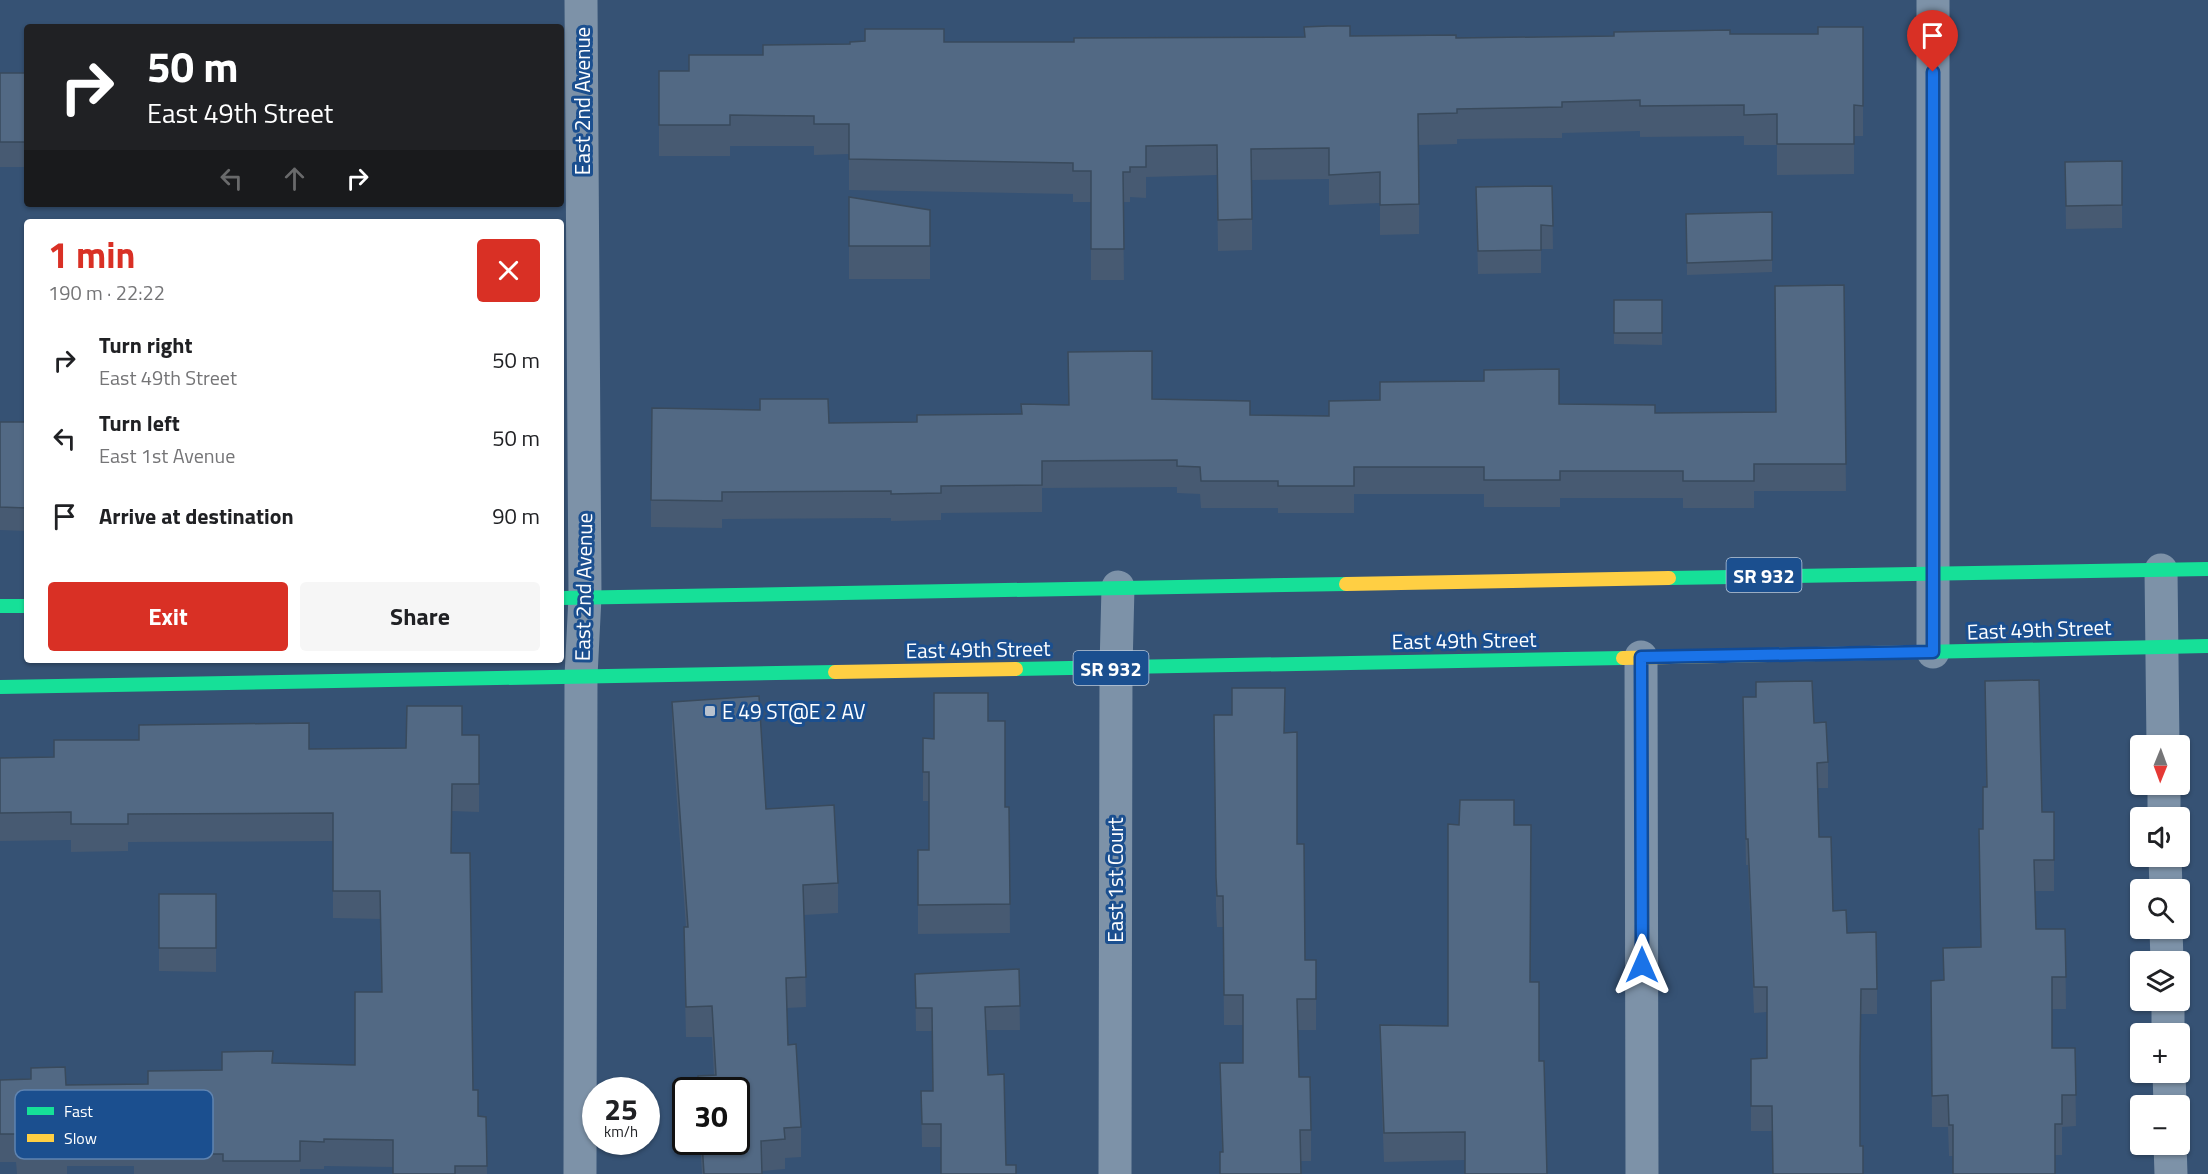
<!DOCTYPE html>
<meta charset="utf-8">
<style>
:root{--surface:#fff;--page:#f6f6f6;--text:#202124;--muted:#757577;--accent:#d93025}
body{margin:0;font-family:"Titillium Web",sans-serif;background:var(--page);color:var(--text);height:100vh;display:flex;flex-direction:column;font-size:22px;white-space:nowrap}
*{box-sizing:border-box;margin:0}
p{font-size:20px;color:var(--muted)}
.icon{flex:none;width:33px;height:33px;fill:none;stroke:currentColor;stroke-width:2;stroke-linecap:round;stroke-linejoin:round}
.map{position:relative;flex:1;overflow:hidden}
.drawer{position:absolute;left:24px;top:219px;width:540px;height:444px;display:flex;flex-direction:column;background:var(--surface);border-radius:6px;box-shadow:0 2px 4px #0004}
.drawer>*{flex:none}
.guide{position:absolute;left:24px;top:24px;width:540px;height:183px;border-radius:6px;box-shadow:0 2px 4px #0004;background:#202124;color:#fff;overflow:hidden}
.needle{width:39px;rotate:181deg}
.fabs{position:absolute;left:2130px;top:735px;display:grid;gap:12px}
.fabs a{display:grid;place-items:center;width:60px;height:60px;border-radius:6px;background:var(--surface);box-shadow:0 2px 4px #0004;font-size:30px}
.speed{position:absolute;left:582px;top:1077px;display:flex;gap:12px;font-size:30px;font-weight:700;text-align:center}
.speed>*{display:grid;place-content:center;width:78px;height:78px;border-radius:50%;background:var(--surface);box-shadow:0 2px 4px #0004;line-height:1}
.speed small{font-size:15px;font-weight:400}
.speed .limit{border:3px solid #111;border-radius:9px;background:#fff;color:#111}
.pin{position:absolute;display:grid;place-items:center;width:51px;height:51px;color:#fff;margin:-62px -26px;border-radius:50% 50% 50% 0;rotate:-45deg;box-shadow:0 0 6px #0007}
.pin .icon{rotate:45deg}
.me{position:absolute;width:66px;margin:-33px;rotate:0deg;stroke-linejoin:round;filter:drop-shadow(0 0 4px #0008)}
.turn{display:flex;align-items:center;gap:21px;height:126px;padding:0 24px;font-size:27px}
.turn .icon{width:78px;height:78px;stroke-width:2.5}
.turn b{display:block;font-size:42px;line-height:51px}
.lanes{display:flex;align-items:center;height:57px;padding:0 24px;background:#0003;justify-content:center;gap:30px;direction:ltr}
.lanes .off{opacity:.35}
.round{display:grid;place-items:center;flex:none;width:63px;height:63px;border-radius:6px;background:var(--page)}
.headline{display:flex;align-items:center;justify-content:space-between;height:102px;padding:0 24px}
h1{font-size:36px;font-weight:700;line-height:45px;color:var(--accent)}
.action{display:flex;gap:12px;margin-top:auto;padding:12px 24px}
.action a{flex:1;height:69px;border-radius:6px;background:var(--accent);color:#fff;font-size:24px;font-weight:700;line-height:69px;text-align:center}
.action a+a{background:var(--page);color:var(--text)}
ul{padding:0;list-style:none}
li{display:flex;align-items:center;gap:18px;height:78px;padding:0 24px}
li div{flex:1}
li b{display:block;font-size:22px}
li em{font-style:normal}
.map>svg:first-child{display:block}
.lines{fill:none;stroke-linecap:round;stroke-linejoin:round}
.street{stroke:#7d92a8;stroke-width:33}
.fast{stroke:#16e098;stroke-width:14}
.slow{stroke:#ffcf43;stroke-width:14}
.wall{fill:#475a72}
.building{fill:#526984;stroke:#394a5c;stroke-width:1.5}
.route-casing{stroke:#114b97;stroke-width:15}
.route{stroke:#1a73e8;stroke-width:10}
.poi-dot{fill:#b9c2ce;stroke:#1b4f8f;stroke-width:2}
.labels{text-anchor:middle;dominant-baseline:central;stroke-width:6;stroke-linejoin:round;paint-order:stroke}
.shield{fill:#1b4f8f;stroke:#bbcadd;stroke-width:1.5}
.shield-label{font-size:20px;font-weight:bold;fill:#fff}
.street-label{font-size:21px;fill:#fff;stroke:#1b4f8f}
.poi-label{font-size:21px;fill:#fff;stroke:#1b4f8f;text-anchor:start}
.key{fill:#1b4f8f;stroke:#5f84b1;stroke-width:1.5}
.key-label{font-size:16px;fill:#fff}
</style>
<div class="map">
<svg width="2208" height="1174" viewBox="0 0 2208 1174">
<rect width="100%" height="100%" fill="#365274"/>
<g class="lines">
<!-- street -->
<g class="street">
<path d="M 1933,0 L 1933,652"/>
<path d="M 2161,570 L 2163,746"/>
<path d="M 1641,657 L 1642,1174"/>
<path d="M 2164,784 L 2164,818"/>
<path d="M 2165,856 L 2166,890"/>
<path d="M 2166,928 L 2167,962"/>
<path d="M 2168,1000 L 2168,1034"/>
<path d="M 2169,1072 L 2170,1106"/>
<path d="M 2170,1144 L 2171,1174"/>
<path d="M 580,1174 L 581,676 L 585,597 L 581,0"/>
<path d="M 1115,1174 L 1116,668 L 1118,587"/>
</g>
<!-- fast -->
<g class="fast">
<path d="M 1669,578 L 2208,569"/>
<path d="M 561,598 L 1346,584"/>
<path d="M 0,606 L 27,606"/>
<path d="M 1920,652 L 2208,646"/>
<path d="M 1016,669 L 1623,658"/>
<path d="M 0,687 L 835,672"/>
</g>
<!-- slow -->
<g class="slow">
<path d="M 1346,584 L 1669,578"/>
<path d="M 1623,658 L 1920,652"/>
<path d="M 835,672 L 1016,669"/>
</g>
</g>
<!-- wall -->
<g class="wall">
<path d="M 1863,27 L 1863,136 L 1854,136 L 1854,174 L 1777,175 L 1777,145 L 1744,145 L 1744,136 L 1640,137 L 1640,131 L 1562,133 L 1562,138 L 1457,139 L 1457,144 L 1419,145 L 1419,234 L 1380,235 L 1380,203 L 1329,205 L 1329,179 L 1252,180 L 1252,250 L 1218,251 L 1217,175 L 1146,177 L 1146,198 L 1130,197 L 1130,202 L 1123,202 L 1124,280 L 1091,280 L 1091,202 L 1073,202 L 1073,194 L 849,190 L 849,154 L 814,155 L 814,146 L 730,146 L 730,156 L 659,156 L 659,71 L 689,71 L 763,55 L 944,42 L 1074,42 L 1350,36 L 1456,38 L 1818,34 Z"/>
<rect x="0" y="73" width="27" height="94"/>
<path d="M 2122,161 L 2122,228 L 2066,229 L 2065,162 Z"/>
<path d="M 1552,186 L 1553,249 L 1541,249 L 1541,273 L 1478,274 L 1476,187 Z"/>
<path d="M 849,197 L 930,210 L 930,279 L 849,279 Z"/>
<path d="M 1772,212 L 1772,272 L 1687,275 L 1686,214 Z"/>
<path d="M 1844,285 L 1846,491 L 1754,491 L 1754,508 L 1683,508 L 1683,498 L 1560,498 L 1560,507 L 1484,507 L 1484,494 L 1354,494 L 1354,513 L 1278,513 L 1278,508 L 1201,508 L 1200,494 L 1177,493 L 1177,487 L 1042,488 L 1042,512 L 941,513 L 941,520 L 891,521 L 891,518 L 722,519 L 722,528 L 651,527 L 651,500 L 829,423 L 917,422 L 1021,414 L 1021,404 L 1069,405 L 1152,399 L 1250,415 L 1329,416 L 1559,404 L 1655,413 L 1776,412 Z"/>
<path d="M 1614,300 L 1662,300 L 1662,345 L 1614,344 Z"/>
<path d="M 0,422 L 27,422 L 27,531 L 0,530 Z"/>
<path d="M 1985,681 L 2042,812 L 2054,812 L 2054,891 L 2035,891 L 2036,929 L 2065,929 L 2066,1009 L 2052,1009 L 2052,1048 L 2075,1048 L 2076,1126 L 2062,1127 L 2062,1155 L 1949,1156 L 1948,1127 L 1932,1127 L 1931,981 L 1943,980 L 1943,948 L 1980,947 L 1983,829 L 1986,787 Z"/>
<path d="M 1743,697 L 1814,723 L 1828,762 L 1828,788 L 1818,788 L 1819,837 L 1833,911 L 1847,933 L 1877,989 L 1877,1014 L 1861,1014 L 1860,1075 L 1860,1146 L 1863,1174 L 1772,1131 L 1751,1131 L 1751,1059 L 1767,1058 L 1767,1012 L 1754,1013 L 1748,865 L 1746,865 Z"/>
<path d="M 672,702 L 766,809 L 838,883 L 838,913 L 804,915 L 806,1007 L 787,1008 L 788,1045 L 801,1127 L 801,1157 L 785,1158 L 785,1169 L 762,1171 L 762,1174 L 702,1174 L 700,1142 L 736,1142 L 736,1090 L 698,1090 L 698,1076 L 714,1075 L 712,1037 L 686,1037 L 684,957 L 684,927 L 686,927 L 672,732 Z"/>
<path d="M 1214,715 L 1284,733 L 1297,844 L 1305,960 L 1316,960 L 1316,1030 L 1298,1030 L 1299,1077 L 1311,1130 L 1311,1161 L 1300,1161 L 1222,1152 L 1220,1063 L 1243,1063 L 1243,1025 L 1224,1025 L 1223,927 L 1217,927 L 1216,907 Z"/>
<path d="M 988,721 L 1005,807 L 1009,807 L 1010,933 L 918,934 L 918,850 L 929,850 L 929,801 L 923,801 L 923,738 L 934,739 Z"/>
<path d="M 462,735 L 479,735 L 479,812 L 452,811 L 451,853 L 473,1090 L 478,1116 L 486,1117 L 487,1174 L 393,1174 L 393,1167 L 324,1166 L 324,1169 L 300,1169 L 300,1174 L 134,1174 L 134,1166 L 67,1166 L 67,1174 L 17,1174 L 16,1162 L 0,1162 L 0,1080 L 66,1085 L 148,1084 L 222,1070 L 273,1063 L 355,1065 L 381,992 L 380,919 L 333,918 L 333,841 L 128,842 L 128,851 L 71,852 L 71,840 L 0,841 L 0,758 L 54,757 L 309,749 L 406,748 Z"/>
<path d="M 1514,825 L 1539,1061 L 1465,1160 L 1384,1162 L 1380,1054 L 1380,1025 L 1448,1026 Z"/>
<path d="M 159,894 L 216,894 L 216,972 L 159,971 Z"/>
<path d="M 1019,969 L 1020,1030 L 986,1030 L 988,1075 L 1006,1165 L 1016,1174 L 941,1147 L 922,1147 L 921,1091 L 932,1091 L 932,1031 L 916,1031 L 915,974 Z"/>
</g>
<!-- building -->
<g class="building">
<path d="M 1328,26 L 1350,26 L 1350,36 L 1456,35 L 1456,38 L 1614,36 L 1614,32 L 1730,30 L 1730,34 L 1818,34 L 1818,27 L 1863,27 L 1863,106 L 1854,105 L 1854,144 L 1777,144 L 1777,114 L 1744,115 L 1744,105 L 1640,106 L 1640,100 L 1562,102 L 1562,107 L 1457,109 L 1457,113 L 1418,114 L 1419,204 L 1380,205 L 1380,172 L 1329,175 L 1329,148 L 1251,149 L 1252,219 L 1218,220 L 1217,145 L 1146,146 L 1146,167 L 1130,167 L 1130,172 L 1123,172 L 1124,249 L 1091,249 L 1091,171 L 1073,171 L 1073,163 L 849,159 L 849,124 L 814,124 L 814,116 L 730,115 L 730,125 L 659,125 L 659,71 L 689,71 L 689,55 L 763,55 L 763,45 L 850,44 L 850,42 L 865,41 L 865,29 L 944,29 L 944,42 L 1074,42 L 1074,38 L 1305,37 L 1304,27 Z"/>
<rect x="0" y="73" width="27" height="69"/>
<path d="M 2122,161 L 2122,205 L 2066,206 L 2065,162 Z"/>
<path d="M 1552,186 L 1553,226 L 1541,225 L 1541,250 L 1478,251 L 1476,187 Z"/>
<path d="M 849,197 L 930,210 L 930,246 L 849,246 Z"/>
<path d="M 1772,212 L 1772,260 L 1687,263 L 1686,214 Z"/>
<path d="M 1844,285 L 1846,464 L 1754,464 L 1754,481 L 1683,481 L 1683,471 L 1560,471 L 1560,480 L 1484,480 L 1484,467 L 1354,467 L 1354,486 L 1278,486 L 1278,481 L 1201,481 L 1200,467 L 1177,466 L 1177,460 L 1042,461 L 1042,485 L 941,486 L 941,493 L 891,494 L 891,491 L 722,492 L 722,501 L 651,500 L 652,408 L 760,410 L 760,399 L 828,399 L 829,423 L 917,422 L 917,415 L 1022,414 L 1021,404 L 1069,405 L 1068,352 L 1152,351 L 1152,399 L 1250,401 L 1250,415 L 1329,416 L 1329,401 L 1380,400 L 1380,382 L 1484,381 L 1484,370 L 1559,369 L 1559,404 L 1655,405 L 1655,413 L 1776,412 L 1775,286 Z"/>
<rect x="1614" y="300" width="48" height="33"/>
<path d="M 0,422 L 27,422 L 27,508 L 0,507 Z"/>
<path d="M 2039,680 L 2042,812 L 2054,812 L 2054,860 L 2034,860 L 2036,929 L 2065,929 L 2066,977 L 2052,977 L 2052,1048 L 2075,1048 L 2076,1095 L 2062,1095 L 2062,1124 L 2055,1124 L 2055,1174 L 1953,1174 L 1953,1125 L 1949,1125 L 1948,1095 L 1932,1096 L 1931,981 L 1944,980 L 1943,948 L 1981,947 L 1979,829 L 1983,829 L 1983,787 L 1987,787 L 1985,681 Z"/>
<path d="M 1812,681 L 1814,723 L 1826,722 L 1828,762 L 1817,763 L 1819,837 L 1831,837 L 1833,911 L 1846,910 L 1847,933 L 1876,932 L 1877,989 L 1861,989 L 1860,1057 L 1860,1146 L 1863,1146 L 1863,1174 L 1773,1174 L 1772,1106 L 1751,1106 L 1751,1059 L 1767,1058 L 1767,987 L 1754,987 L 1748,839 L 1746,839 L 1743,697 L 1756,697 L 1756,682 Z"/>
<path d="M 1232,688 L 1285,688 L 1284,733 L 1297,732 L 1297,844 L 1304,844 L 1305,960 L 1316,960 L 1316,999 L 1297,999 L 1299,1077 L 1310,1077 L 1311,1130 L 1300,1130 L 1301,1174 L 1220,1174 L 1220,1152 L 1223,1152 L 1220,1063 L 1243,1063 L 1243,995 L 1224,995 L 1223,896 L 1217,896 L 1216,877 L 1214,715 L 1232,715 Z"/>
<path d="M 934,693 L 988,693 L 988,721 L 1005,721 L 1005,807 L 1009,807 L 1010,904 L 918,905 L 918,850 L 929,850 L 929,772 L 923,772 L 923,738 L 934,739 Z"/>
<path d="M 759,696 L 766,809 L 834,805 L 838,883 L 803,885 L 806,977 L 786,978 L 788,1045 L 796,1044 L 801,1127 L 784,1128 L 785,1139 L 761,1141 L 762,1174 L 704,1174 L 702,1142 L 736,1142 L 736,1090 L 699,1090 L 698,1076 L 716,1075 L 712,1006 L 686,1007 L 684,927 L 688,927 L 672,702 Z"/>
<path d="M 407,706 L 462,706 L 462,735 L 479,735 L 479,784 L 452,784 L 451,853 L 470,853 L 473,1090 L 478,1090 L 478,1116 L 486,1117 L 487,1166 L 455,1166 L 455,1174 L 393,1174 L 393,1140 L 324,1139 L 324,1142 L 300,1141 L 300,1161 L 223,1161 L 223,1154 L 134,1154 L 134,1138 L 67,1139 L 67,1151 L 17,1152 L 16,1134 L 0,1134 L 0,1080 L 31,1079 L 31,1068 L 65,1067 L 66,1085 L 148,1084 L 148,1071 L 222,1070 L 222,1052 L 273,1051 L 272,1063 L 355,1065 L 355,992 L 382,992 L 380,891 L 333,891 L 333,813 L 128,814 L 128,824 L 71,824 L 71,812 L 0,813 L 0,758 L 54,757 L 54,740 L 139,740 L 139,725 L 309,723 L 309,749 L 406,748 Z"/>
<path d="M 1460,800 L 1514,800 L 1514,825 L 1531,825 L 1530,982 L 1539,982 L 1539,1061 L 1544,1061 L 1547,1174 L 1465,1174 L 1465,1132 L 1384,1133 L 1380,1025 L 1448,1026 L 1448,824 L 1459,825 Z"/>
<rect x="159" y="894" width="57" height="54"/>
<path d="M 1019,969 L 1020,1006 L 985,1007 L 988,1075 L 1004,1074 L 1006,1165 L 1016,1165 L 1016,1174 L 941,1174 L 941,1124 L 922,1124 L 921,1091 L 933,1091 L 932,1008 L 916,1008 L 915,974 Z"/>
</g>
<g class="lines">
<!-- route casing -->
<g class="route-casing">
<path id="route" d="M 1642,965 L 1641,657 L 1933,652 L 1933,72"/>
</g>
<!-- route -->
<use href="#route" class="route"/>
</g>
<!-- markers -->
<rect class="poi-dot" x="704" y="705" width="12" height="12" rx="3"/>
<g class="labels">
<!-- shield labels -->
<g class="shield">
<rect x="1726.5" y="558" width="75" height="34" rx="4.5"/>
<rect x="1073.5" y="651" width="75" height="34" rx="4.5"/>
</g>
<g class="shield-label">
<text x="1764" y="575">SR 932</text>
<text x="1111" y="668">SR 932</text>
</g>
<!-- street labels -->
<g class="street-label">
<text transform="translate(582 101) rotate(-90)">East 2nd Avenue</text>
<text transform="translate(583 587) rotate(-89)">East 2nd Avenue</text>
<text transform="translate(2039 629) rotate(-2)">East 49th Street</text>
<text transform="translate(1464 640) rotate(-1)">East 49th Street</text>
<text transform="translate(978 649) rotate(-1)">East 49th Street</text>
<text transform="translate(1115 880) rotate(-90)">East 1st Court</text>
</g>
<!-- poi labels -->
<g class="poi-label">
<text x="722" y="711">E 49 ST@E 2 AV</text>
</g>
</g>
<!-- legend -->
<rect x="15" y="1090" width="198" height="69" rx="9" class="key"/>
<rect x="27" y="1107" width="27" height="8" fill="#16e098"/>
<rect x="27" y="1134" width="27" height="8" fill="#ffcf43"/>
<g class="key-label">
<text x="64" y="1117">Fast</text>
<text x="64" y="1144">Slow</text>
</g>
</svg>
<div class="fabs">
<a><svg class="needle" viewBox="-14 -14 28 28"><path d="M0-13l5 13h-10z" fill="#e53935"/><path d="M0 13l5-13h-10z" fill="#757577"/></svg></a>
<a><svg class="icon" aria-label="sound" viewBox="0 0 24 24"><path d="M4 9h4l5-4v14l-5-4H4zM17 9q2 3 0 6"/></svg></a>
<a><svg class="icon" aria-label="search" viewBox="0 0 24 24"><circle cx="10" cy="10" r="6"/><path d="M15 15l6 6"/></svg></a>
<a><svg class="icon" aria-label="layers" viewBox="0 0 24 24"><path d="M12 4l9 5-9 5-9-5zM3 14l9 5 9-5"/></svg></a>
<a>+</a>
<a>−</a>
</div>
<div class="speed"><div>25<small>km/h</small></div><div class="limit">30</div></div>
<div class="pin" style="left:1933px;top:72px;background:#d93025"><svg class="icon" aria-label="arrive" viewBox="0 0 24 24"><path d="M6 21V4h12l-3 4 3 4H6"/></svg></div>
<svg class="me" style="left:1642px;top:965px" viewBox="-20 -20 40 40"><path d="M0-17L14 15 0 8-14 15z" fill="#1a73e8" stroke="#fff" stroke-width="4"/></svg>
<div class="guide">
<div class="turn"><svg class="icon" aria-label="right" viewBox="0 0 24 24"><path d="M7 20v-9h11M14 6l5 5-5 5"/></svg><div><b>50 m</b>East 49th Street</div></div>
<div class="lanes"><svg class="icon off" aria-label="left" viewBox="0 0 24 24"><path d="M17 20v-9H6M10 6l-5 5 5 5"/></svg><svg class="icon off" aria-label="ahead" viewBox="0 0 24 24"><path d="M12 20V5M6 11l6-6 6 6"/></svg><svg class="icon" aria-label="right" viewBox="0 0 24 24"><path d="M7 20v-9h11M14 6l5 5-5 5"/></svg></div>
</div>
<section class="drawer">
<div class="headline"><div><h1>1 min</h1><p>190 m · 22:22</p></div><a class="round" style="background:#d93025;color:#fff"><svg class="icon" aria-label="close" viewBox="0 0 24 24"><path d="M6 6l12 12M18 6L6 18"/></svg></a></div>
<ul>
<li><svg class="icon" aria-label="right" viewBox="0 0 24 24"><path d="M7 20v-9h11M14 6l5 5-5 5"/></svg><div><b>Turn right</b><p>East 49th Street</p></div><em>50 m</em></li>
<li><svg class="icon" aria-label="left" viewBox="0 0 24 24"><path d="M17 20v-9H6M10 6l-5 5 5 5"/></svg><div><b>Turn left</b><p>East 1st Avenue</p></div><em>50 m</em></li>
<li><svg class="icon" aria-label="arrive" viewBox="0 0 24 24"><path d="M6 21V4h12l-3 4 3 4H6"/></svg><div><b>Arrive at destination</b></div><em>90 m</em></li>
</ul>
<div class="action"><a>Exit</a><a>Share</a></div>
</section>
</div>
